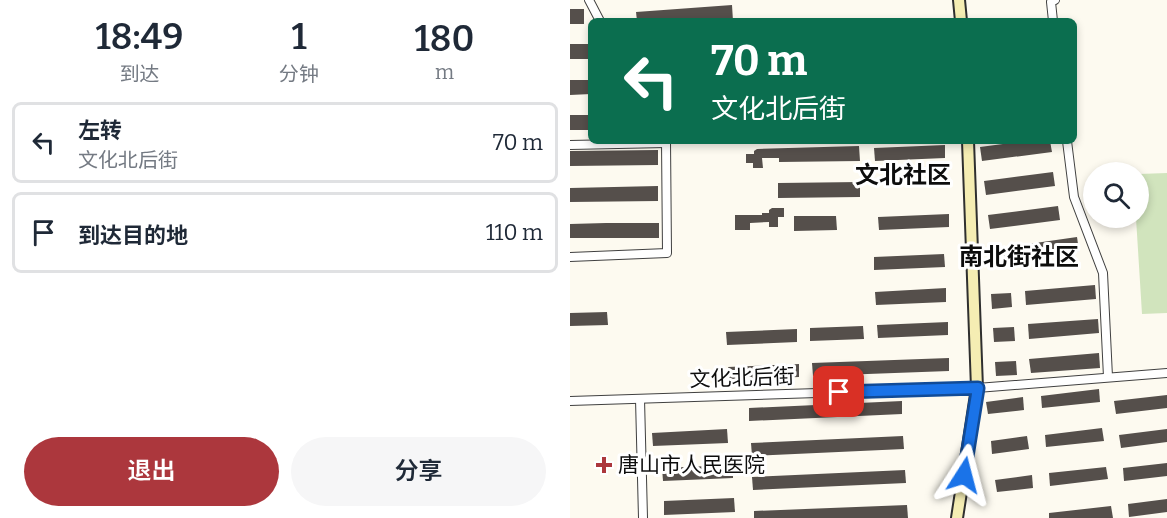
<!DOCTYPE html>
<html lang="zh">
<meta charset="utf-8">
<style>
:root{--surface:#fff;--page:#f6f6f7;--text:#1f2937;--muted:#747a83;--line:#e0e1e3;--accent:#ac373d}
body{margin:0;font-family:Bitter,"Noto Sans SC",serif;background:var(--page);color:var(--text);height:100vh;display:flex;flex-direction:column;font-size:22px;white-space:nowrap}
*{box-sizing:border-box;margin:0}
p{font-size:20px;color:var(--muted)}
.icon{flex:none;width:33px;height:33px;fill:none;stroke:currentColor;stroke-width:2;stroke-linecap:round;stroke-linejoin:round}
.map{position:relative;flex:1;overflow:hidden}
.side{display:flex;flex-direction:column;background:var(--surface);width:570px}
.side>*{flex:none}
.banner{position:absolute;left:18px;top:18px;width:489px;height:126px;border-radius:9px;box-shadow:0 3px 9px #0003;background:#0b6e4f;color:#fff;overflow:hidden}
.buttons{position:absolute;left:513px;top:162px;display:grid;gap:12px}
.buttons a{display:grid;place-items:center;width:66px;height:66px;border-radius:50%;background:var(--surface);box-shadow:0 3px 9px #0003;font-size:30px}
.pin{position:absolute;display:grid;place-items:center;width:51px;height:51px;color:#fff;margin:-26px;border-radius:12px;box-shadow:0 3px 9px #0006}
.me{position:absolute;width:66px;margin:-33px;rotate:9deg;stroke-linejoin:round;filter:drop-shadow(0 0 4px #0008)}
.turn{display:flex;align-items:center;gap:21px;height:126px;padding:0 24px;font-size:27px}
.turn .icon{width:78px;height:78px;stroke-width:2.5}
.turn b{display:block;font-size:42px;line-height:51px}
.eta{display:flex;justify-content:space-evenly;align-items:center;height:102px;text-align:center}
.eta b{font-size:36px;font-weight:600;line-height:42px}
.primary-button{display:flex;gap:12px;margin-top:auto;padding:12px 24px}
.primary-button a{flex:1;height:69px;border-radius:36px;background:var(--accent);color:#fff;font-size:24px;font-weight:600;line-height:69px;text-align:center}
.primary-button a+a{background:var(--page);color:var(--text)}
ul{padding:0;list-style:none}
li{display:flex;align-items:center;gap:18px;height:81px;margin:0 12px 9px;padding:0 12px;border:3px solid var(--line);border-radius:9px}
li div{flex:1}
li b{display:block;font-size:22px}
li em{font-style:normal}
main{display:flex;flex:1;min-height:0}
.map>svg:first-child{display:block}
.green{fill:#d1e4bd}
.building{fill:#554f4b}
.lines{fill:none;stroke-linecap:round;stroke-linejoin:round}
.street-casing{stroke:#404040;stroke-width:10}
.secondary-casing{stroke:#2f2f2f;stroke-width:14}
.street{stroke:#fff;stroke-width:8}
.secondary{stroke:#f5edb3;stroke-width:10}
.route-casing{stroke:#114b97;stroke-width:15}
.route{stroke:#1a73e8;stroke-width:10}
.poi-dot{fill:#ac373d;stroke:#fff;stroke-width:2}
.labels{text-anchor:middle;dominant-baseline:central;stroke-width:6;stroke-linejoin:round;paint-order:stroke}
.street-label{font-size:21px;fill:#0d0d0d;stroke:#fff}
.poi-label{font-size:21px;fill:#0d0d0d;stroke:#fff;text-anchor:start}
.quarter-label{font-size:24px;font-weight:bold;fill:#0d0d0d;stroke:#fff}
</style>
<main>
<section class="side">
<div class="eta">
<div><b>18:49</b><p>到达</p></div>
<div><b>1</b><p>分钟</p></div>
<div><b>180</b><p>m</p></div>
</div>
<ul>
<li><svg class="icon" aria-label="left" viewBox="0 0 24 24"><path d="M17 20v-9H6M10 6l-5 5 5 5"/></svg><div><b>左转</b><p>文化北后街</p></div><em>70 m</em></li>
<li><svg class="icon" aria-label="arrive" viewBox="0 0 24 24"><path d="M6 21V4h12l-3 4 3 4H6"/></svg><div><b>到达目的地</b></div><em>110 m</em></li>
</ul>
<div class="primary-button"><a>退出</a><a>分享</a></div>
</section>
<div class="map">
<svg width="597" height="518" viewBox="0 0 597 518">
<rect width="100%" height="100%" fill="#fdfaf0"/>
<!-- green -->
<path class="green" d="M 597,173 L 597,313 L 572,314 L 566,218 L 568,218 L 569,174 Z"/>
<!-- building -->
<g class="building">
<path d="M 162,5 L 163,21 L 67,21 L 66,12 Z"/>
<rect x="0" y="9" width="14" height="15"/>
<rect x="0" y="44" width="21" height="15"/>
<path d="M 0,80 L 21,80 L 21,94 L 0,95 Z"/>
<rect x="0" y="115" width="21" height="15"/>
<path d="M 456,141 L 480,141 L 482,152 L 412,161 L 410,147 Z"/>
<path d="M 375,145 L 375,158 L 305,161 L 304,148 Z"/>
<path d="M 289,146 L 290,161 L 209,162 L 209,158 L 192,158 L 193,168 L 183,168 L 183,163 L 176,163 L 176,154 L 184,154 L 184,151 L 187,149 Z"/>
<path d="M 88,150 L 88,165 L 0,166 L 0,151 Z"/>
<path d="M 483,172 L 485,186 L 416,195 L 414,181 Z"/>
<path d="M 290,182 L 290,197 L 208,198 L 208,183 Z"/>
<path d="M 88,186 L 88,201 L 0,202 L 0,188 Z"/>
<path d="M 488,206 L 490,220 L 420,229 L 418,215 Z"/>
<path d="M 202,208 L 214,208 L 214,217 L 208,217 L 208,227 L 199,227 L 199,222 L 180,223 L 180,230 L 165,230 L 165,215 L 192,215 L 192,213 L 199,213 L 199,210 Z"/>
<path d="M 379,214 L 379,227 L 309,230 L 308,217 Z"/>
<path d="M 224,216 L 266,216 L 267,230 L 224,231 Z"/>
<path d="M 36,223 L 89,223 L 89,238 L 0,238 L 0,224 Z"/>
<path d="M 507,237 L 509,251 L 425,263 L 423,249 Z"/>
<path d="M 374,254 L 375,267 L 304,270 L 304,257 Z"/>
<path d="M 525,285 L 526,299 L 456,305 L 455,291 Z"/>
<path d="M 376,288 L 376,302 L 306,305 L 305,292 Z"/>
<path d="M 441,293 L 442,307 L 422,309 L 421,294 Z"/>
<path d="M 37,312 L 38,325 L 0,326 L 0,313 Z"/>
<path d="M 528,319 L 529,333 L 459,339 L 458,324 Z"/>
<path d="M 378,322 L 378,335 L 308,338 L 307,325 Z"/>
<path d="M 293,326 L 294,339 L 240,341 L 240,328 Z"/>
<path d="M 444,327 L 445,341 L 424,342 L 423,328 Z"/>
<path d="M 227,329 L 227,342 L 157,345 L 156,332 Z"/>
<path d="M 529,353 L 530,368 L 461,373 L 459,359 Z"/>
<path d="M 379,358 L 379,371 L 243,376 L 242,363 Z"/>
<path d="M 446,361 L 447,375 L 426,376 L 425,362 Z"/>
<path d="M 229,364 L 229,377 L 159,380 L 158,367 Z"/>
<path d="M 529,389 L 530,402 L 472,408 L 471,396 Z"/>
<path d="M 597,395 L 597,408 L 546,414 L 544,401 Z"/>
<path d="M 453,397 L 454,410 L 418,414 L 416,402 Z"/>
<path d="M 332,401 L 332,414 L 179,421 L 179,408 Z"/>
<path d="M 532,428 L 534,441 L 476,447 L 475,435 Z"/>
<path d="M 157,429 L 158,443 L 83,446 L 82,433 Z"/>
<path d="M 597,429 L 597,442 L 551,448 L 549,435 Z"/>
<path d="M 333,436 L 334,449 L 182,456 L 181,443 Z"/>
<path d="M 457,436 L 459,449 L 422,454 L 421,441 Z"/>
<path d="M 597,463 L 597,476 L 554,481 L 553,468 Z"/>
<path d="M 163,465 L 163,478 L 93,481 L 92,468 Z"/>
<path d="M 536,467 L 538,479 L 480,486 L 479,473 Z"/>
<path d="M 335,470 L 336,483 L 183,490 L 182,477 Z"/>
<path d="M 462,475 L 463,488 L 427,492 L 425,480 Z"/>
<path d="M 164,498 L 165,512 L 94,515 L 94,501 Z"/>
<path d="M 597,499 L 597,512 L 559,517 L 558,504 Z"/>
<path d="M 337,505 L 338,518 L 184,518 L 184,511 Z"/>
<path d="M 541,506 L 543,518 L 479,518 L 479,513 Z"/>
</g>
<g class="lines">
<!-- street casing -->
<g class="street-casing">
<g id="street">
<path d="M 19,0 L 30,21"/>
<path d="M 483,21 L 481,2 L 485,0"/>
<path d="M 497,141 L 504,197 L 533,273 L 538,377"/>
<path d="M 0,145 L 96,143"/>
<path d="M 0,257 L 97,253 L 96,141"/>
<path d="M 70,399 L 73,518"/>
<path d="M 0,401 L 407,388 L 597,373"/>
</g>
</g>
<!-- secondary casing -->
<g class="secondary-casing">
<g id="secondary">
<path d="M 389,0 L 391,21"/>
<path d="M 387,518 L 407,388 L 398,141"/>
</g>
</g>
<!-- street -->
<use href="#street" class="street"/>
<!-- secondary -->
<use href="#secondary" class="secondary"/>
</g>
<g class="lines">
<!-- route casing -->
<g class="route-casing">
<path id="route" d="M 269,392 L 408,388 L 394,475"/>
</g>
<!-- route -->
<use href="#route" class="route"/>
</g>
<!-- markers -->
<path class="poi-dot" d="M31 456h6v6h6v6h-6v6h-6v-6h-6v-6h6z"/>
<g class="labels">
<!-- street labels -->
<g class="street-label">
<text transform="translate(172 378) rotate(-2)">文化北后街</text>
</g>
<!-- poi labels -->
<g class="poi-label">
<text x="48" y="465">唐山市人民医院</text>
</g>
<!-- quarter labels -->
<g class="quarter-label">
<text x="333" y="175">文北社区</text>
<text x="449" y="257">南北街社区</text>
</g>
</g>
</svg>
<div class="buttons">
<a><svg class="icon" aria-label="search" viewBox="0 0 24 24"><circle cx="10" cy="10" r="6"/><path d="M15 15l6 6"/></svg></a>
</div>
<div class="pin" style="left:269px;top:392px;background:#d93025"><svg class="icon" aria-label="arrive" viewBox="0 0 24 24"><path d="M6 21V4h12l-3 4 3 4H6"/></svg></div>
<svg class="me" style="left:394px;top:475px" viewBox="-20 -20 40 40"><path d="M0-17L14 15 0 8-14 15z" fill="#1a73e8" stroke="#fff" stroke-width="4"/></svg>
<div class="banner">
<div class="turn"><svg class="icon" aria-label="left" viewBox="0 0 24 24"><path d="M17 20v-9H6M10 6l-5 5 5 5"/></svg><div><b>70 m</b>文化北后街</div></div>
</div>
</div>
</main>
